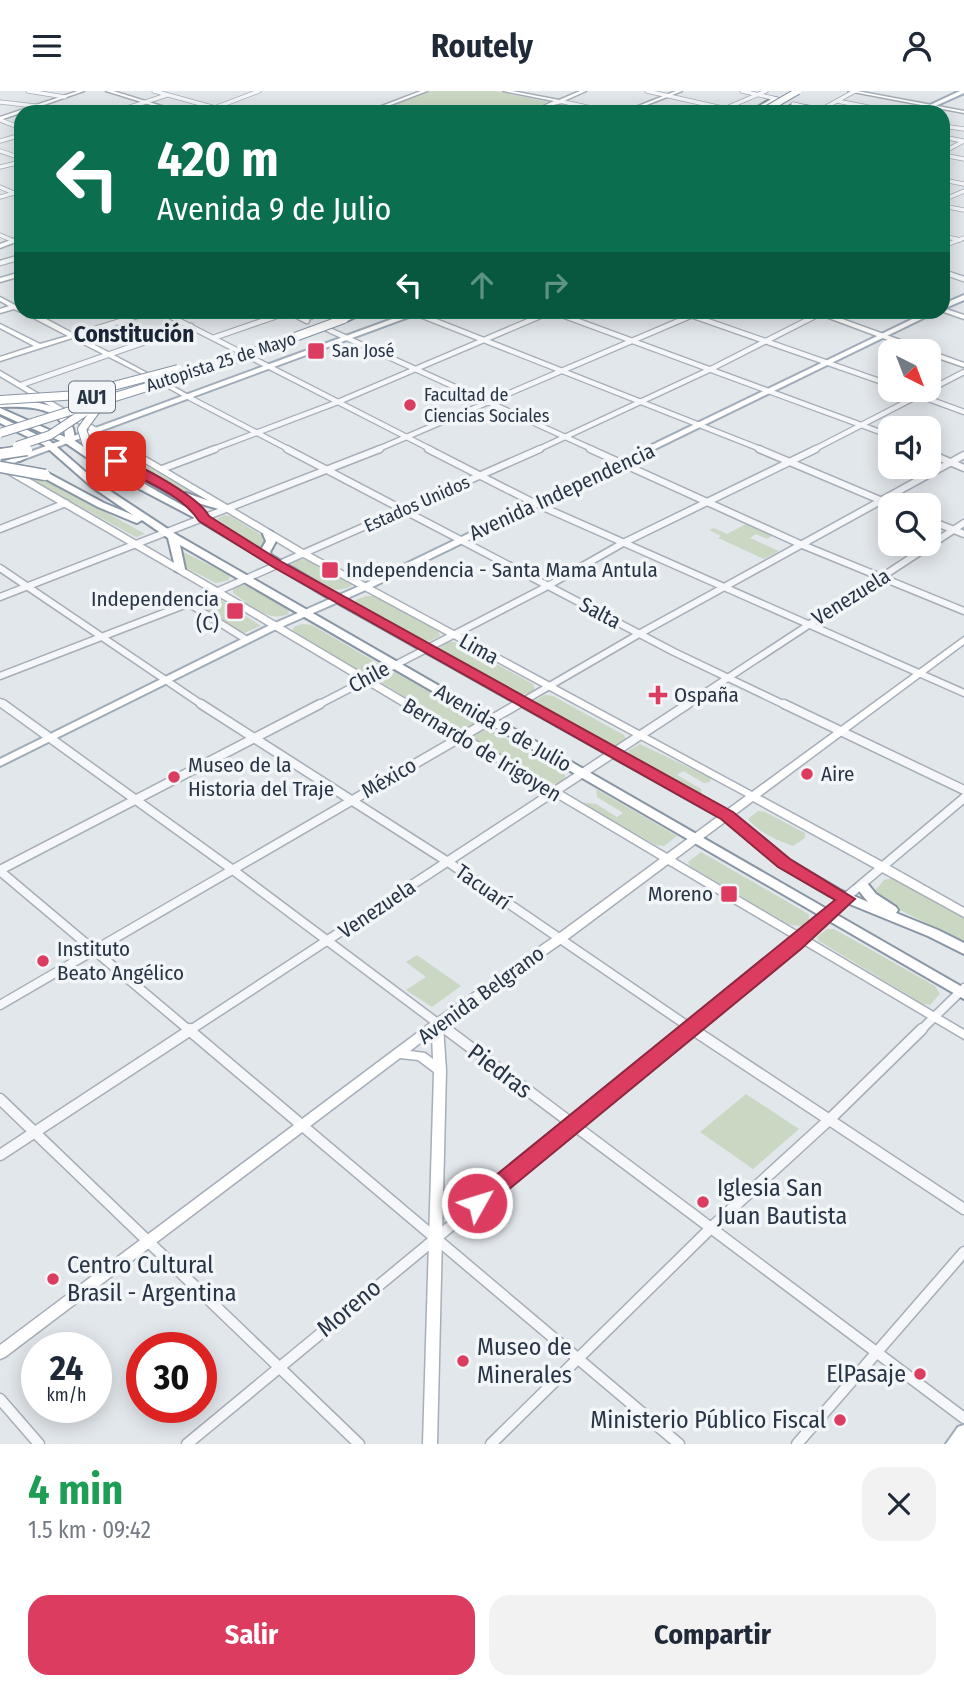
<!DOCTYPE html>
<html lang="es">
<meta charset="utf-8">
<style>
:root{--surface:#fff;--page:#f2f2f3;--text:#1f2937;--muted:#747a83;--accent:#dc3c60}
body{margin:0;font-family:"Fira Sans Condensed",sans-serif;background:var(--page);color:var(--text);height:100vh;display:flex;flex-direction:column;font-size:26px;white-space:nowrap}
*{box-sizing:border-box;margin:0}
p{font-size:23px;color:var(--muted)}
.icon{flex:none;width:38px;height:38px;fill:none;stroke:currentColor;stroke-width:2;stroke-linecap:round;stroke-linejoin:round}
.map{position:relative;height:1353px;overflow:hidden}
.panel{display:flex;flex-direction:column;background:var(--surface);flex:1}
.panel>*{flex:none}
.top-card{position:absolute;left:14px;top:14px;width:936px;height:214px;border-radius:21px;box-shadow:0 4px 18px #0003;background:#0b6e4f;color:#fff;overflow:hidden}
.needle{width:46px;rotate:138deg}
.tools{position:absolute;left:878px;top:248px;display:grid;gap:14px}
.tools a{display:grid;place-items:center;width:63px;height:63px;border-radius:14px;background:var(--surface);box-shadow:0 4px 18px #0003;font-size:35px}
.speed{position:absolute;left:21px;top:1241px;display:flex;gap:14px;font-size:35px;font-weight:700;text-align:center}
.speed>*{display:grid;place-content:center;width:91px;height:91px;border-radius:50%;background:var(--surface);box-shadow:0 4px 18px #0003;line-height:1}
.speed small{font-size:18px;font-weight:400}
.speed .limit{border:10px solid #d22;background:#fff;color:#111}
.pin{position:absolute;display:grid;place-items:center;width:60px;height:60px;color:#fff;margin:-30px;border-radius:14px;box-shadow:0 4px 10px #0006}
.me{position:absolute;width:77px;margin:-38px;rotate:51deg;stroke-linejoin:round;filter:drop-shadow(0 0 5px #0008)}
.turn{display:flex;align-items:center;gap:24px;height:147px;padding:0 28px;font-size:32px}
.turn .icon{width:91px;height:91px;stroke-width:2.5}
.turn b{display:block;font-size:49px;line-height:60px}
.lanes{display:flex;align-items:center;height:66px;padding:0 28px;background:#0003;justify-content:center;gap:35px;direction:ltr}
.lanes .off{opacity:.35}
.round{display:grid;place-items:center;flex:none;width:74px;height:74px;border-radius:21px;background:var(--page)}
.overview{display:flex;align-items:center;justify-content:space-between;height:119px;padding:0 28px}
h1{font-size:42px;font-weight:700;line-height:52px;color:#1e9e55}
.button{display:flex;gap:14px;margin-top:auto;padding:14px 28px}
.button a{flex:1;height:80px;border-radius:21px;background:var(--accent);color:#fff;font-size:28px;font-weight:700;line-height:80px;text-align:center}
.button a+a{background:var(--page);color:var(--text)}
header{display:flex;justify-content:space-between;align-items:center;height:91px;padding:0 28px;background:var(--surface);font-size:32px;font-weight:700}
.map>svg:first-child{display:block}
.green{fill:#c9d7c3}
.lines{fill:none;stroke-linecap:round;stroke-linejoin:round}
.street-far4-casing{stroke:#a6aeb7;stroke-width:5}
.street-far3-casing{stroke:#a6aeb7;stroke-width:7}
.street-far2-casing{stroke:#a6aeb7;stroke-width:9}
.street-far1-casing{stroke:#a6aeb7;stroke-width:11}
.street-casing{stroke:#a6aeb7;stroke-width:13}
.secondary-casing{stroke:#a6aeb7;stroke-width:3}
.primary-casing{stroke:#a0acb9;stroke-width:4}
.highway-casing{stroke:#8895a4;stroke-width:4}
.street-far4{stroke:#f6f7fa;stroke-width:3.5}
.street-far3{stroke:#f6f7fa;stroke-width:4.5}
.street-far2{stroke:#f6f7fa;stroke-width:6}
.street-far1{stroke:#f6f7fa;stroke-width:8}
.street{stroke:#f6f7fa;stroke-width:10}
.secondary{fill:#fff;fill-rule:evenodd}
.primary{fill:#fff;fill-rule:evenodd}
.highway{fill:#fff;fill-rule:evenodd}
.highway-bridge-far2-casing{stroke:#8895a4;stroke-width:8;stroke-linecap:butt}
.highway-bridge-far1-casing{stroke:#8895a4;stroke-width:10;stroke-linecap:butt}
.highway-bridge-casing{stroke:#8895a4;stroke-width:13;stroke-linecap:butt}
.highway-bridge-far2{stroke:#fff;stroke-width:6}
.highway-bridge-far1{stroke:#fff;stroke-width:8}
.highway-bridge{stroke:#fff;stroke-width:10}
.route{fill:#dc3c60;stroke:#8f273e;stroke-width:2}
.poi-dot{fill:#dc3c60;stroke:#f2f6f9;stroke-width:2.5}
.labels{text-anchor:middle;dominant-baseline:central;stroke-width:7;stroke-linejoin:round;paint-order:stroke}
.far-poi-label{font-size:18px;fill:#283546;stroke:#f2f6f9;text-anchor:start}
.far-street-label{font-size:18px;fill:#283546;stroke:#f2f6f9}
.shield{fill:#f2f6f9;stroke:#656f7c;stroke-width:2}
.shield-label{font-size:19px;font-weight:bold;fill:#283546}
.street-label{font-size:21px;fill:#283546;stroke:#f2f6f9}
.poi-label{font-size:21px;fill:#283546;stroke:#f2f6f9;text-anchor:start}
.far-district-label{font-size:23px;font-weight:bold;fill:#1a2637;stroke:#f2f6f9}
.near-street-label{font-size:24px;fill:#283546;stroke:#f2f6f9}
.near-poi-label{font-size:24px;fill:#283546;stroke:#f2f6f9;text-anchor:start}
</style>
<header><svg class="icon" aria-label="menu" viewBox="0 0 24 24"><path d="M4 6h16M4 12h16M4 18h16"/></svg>Routely<svg class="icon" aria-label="person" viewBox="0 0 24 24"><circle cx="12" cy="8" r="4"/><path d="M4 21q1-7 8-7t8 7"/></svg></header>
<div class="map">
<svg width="964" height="1353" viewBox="0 0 964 1353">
<rect width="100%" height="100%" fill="#e2e7ec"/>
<!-- green -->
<g class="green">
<path d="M 428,0 L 495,0 L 548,11 L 531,18 L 511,15 L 501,18 L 502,21 L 372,21 Z"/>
<path d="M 93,348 L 100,349 L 210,411 L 179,399 L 96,358 L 88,350 Z"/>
<path d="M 15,380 L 43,386 L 145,443 L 136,446 Z"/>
<path d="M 224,424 L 230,425 L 266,447 L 261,458 L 217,428 Z"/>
<path d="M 748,432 L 774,444 L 767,448 L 756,443 L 750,447 L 779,460 L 764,468 L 718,447 L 721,445 L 709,439 L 714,437 L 727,443 Z"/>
<path d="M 179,459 L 230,484 L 229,489 L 216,492 L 181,474 Z"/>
<path d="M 300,468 L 309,469 L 352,494 C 335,508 310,486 294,477 L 292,472 Z"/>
<path d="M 242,494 L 249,495 L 288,518 L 289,523 C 267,532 251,514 233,502 L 233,498 Z"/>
<path d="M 213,504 L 261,535 L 242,543 L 194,513 Z"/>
<path d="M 366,505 L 374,505 L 438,540 L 440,545 L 430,550 L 421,549 L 356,514 L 355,509 Z"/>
<path d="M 302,533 L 312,534 L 379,573 L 378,577 L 364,582 L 292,541 L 294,536 Z"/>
<path d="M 448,551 L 455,551 L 533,593 L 535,599 C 529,602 525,604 519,603 C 499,598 456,570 439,558 Z"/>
<path d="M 395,581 L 473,627 L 475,633 L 465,639 L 455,637 L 377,589 Z"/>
<path d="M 545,604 L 553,605 L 624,644 L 626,649 L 619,654 L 610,654 L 538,614 L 535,610 Z"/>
<path d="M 484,639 L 493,640 L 564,681 L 566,688 L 559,693 L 546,692 L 476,650 L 474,644 Z"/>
<path d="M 640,653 L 711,687 L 710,691 L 704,692 L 683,680 L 677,684 L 701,698 L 702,705 L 631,665 L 628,660 Z"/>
<path d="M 596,698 L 677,745 L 664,755 L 656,754 L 579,711 L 596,713 L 617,726 L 623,722 L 597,706 Z"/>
<path d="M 758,720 L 765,721 L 805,742 L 805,747 L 793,755 C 778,750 758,741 748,728 Z"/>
<path d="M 701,761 L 805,821 L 809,824 L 809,830 L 802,835 L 790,834 L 690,775 L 688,771 Z"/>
<path d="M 893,787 L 964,826 L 964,851 L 884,811 L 873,802 L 884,789 Z"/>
<path d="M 827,838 L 834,838 L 935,895 L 940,903 L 930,914 L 923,913 L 819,850 L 817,846 Z"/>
<path d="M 417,864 L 461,895 L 432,916 L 406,899 L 426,886 L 406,871 Z"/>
<path d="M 746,1003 L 799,1038 L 753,1078 L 700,1041 Z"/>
</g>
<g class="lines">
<!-- street-far4 casing -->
<g class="street-far4-casing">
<g id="street-far4">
<path d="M 28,0 L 65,6"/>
<path d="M 154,0 L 230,21"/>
<path d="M 647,0 L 740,21"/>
<path d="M 742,0 L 777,8"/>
<path d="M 837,10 L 893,21"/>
<path d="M 0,11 L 44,16 L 60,21"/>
<path d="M 564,11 L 609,21"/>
<path d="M 793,13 L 828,21"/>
<path d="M 115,21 L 167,4"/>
<path d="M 204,21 L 259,0"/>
<path d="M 717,21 L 766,0"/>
<path d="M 817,21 L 855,0"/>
<path d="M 0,29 L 21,37"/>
<path d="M 943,35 L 964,38"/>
<path d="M 943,46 L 963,50"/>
<path d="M 0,50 L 21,44"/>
<path d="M 0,60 L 21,67"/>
<path d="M 943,61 L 964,50"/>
<path d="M 943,64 L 964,68"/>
<path d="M 0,76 L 21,71"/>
<path d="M 943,89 L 964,93"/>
<path d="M 0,96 L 21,105"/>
<path d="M 0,106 L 14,102"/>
<path d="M 943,109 L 964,100"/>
<path d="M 943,115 L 964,119"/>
<path d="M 0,144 L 21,153"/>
<path d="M 943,145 L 960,149"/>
<path d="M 943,155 L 964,147"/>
</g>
</g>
<!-- street-far3 casing -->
<g class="street-far3-casing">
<g id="street-far3">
<path d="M 0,172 L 21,166"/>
<path d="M 943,181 L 964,188"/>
<path d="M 160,220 L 432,359"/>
<path d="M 287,220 L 307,230"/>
<path d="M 410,220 L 763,359"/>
<path d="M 551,220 L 891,345"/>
<path d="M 679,220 L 891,294"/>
<path d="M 305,228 L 325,220"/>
<path d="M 327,238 L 594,359"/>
<path d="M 73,245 L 153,220"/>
<path d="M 213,247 L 288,221"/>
<path d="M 21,294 L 191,235"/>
<path d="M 904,299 L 964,321"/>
<path d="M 190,307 L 290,359"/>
<path d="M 211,359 L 338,311 L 552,220"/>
<path d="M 376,359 L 702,220"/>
<path d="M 537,359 L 711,278 L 825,220"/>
<path d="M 813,359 L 964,281"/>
</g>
</g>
<!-- street-far2 casing -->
<g class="street-far2-casing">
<g id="street-far2">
<path d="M 287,358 L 674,561 L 787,615"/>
<path d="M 428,358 L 536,413 L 964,602"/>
<path d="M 590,358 L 800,453 L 964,520"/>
<path d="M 759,358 L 894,415"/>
<path d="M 929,362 L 964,377"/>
<path d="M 162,378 L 215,358"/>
<path d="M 929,429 L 964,443"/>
<path d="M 0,438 L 66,412"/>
<path d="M 0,477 L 204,615"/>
<path d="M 0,506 L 380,358"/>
<path d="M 188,512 L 247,549"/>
<path d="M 0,585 L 200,508 L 540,358"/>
<path d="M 0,611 L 6,615"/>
<path d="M 316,615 L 544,497 L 623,452 L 816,358"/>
<path d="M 515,615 L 639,543 L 964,364"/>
<path d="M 685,615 L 964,432"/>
</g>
</g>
<!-- street-far1 casing -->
<g class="street-far1-casing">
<g id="street-far1">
<path d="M 3,613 L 233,779 L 448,940"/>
<path d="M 201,613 L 448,771 L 695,940"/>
<path d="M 784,613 L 964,699"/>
<path d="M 0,779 L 320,613"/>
<path d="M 0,780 L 190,940"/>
<path d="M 0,914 L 518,613"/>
<path d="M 189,940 L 688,613"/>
<path d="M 687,940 L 964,707"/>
<path d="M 920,940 L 964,897"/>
</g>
</g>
<!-- street casing -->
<g class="street-casing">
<g id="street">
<path d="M 188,938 L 679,1353"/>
<path d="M 446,938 L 964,1327"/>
<path d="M 692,938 L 964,1118"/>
<path d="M 0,1008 L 359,1353"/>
<path d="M 0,1064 L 192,938"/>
<path d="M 0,1308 L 39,1353"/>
<path d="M 187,1353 L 689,938"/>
<path d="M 491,1353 L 714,1134 L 830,1028 L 922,938"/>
<path d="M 797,1353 L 964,1161"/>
</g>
</g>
<!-- secondary casing -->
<g class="secondary-casing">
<g id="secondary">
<path d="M 78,0 L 84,0 L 0,29 L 0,26 Z"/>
<path d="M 106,0 L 113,0 L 181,21 L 174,21 Z"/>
<path d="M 421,0 L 427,0 L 372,21 L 366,21 Z"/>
<path d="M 503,0 L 512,0 L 559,9 L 580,0 L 586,0 L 564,10 L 566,12 C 553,11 543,21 530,21 L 554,10 Z"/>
<path d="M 676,0 L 682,0 L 629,21 L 623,21 Z"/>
<path d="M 848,0 L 857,0 L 964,20 L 964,22 Z"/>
<path d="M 21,145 L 21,149 L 0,157 L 0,153 Z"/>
<path d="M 21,181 L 21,185 L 0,191 L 0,187 Z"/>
<path d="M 0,206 L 15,214 L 19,214 L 21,220 L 31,220 L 151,284 L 146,285 L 72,247 L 0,270 L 0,266 L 34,255 L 0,237 L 0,233 L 40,253 L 68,245 L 22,221 C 19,221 17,219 14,218 L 0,222 L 0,218 L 9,215 L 0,210 Z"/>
<path d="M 943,217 L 964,224 L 964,228 L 941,220 L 943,220 Z"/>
<path d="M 810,220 L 820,220 L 964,272 L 964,276 L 929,264 L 929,261 L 920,261 Z"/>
<path d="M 0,280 L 300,457 L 752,701 L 964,546 L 964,553 L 760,705 L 888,774 L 964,817 L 964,826 L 753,710 L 675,768 L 964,939 L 964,948 L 668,773 L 569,847 L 443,935 L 446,979 L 437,1353 L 423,1353 L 434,981 L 418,969 L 400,967 L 5,1266 L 0,1268 L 0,1254 L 433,930 L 561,841 L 660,768 L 244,520 L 3,380 L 3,376 L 9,376 L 250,516 L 667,763 L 746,705 L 294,461 L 0,285 ZM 432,943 L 433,968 L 425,962 L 410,960 Z"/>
<path d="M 167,292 L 192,306 L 193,307 L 188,308 L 165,295 L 165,293 Z"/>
</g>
</g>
<!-- primary casing -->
<g class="primary-casing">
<g id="primary">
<path d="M 960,0 L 964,0 L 964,2 L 922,21 L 915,21 Z"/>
<path d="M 964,204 L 964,209 L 943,218 L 943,213 Z"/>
<path d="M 414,220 L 425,220 L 0,377 L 0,372 Z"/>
<path d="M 929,220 L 938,220 L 368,498 L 272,540 L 0,675 L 0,668 L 266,536 L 362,494 Z"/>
<path d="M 964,1334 L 964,1353 L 946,1353 L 958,1336 Z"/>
</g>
</g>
<!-- highway casing -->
<g class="highway-casing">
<g id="highway">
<path d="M 773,7 L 778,8 L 756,21 L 749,21 Z"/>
<path d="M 792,14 L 811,16 L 778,21 Z"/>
<path d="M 332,220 L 343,220 L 335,226 L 329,226 L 328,224 Z"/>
<path d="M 356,220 L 368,220 L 347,230 L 340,228 Z"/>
<path d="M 0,310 C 31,309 74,310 75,350 C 134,390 199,422 261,459 L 266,450 L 263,443 L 268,440 L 272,441 L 276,450 L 270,461 L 271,464 L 333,501 L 731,722 L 789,769 L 840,799 L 868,811 L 855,795 L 862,791 L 867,792 L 876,803 L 896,816 L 898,819 L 896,822 L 938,839 L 964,852 L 964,863 L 928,845 L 830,805 L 779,775 L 723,728 L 325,505 L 193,426 L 111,383 L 67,353 L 0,323 L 0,317 L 65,346 C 65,314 23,315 0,316 Z"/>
<path d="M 0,326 L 50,350 L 98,392 L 177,444 L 964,897 L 964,908 L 180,454 L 185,478 L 180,481 L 176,480 L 168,447 L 142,429 L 137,432 L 134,431 L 98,416 L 42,386 L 42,382 L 48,382 L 104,412 L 133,424 L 92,396 L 44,354 L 0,332 Z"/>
<path d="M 90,353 L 146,381 L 180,402 L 186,402 L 227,416 L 222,419 L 191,410 L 195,413 L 193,415 L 187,415 L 140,385 L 87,358 L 87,354 Z"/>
<path d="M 0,358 L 23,365 L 25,367 L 20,370 L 0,364 Z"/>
</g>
</g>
<!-- street-far4 -->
<use href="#street-far4" class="street-far4"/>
<!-- street-far3 -->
<use href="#street-far3" class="street-far3"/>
<!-- street-far2 -->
<use href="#street-far2" class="street-far2"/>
<!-- street-far1 -->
<use href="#street-far1" class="street-far1"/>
<!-- street -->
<use href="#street" class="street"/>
<!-- secondary -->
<use href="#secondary" class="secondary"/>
<!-- primary -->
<use href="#primary" class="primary"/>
<!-- highway -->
<use href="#highway" class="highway"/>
<!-- highway-bridge-far2 casing -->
<g class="highway-bridge-far2-casing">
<path id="highway-bridge-far2" d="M 762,21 L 798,0"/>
</g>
<!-- highway-bridge-far1 casing -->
<g class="highway-bridge-far1-casing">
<g id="highway-bridge-far1">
<path d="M 0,309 L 79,304 L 178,278"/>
<path d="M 0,342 L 227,271 L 344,228"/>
<path d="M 87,354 L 82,338 L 96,319"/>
<path d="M 17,355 L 50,344 L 91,317"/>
<path d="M 24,359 L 27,359"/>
</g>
</g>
<!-- highway-bridge casing -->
<g class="highway-bridge-casing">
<g id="highway-bridge">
<path d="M 0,363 L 27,359"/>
<path d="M 0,376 L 45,384"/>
</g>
</g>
<!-- highway-bridge-far2 -->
<use href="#highway-bridge-far2" class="highway-bridge-far2"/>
<!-- highway-bridge-far1 -->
<use href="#highway-bridge-far1" class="highway-bridge-far1"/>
<!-- highway-bridge -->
<use href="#highway-bridge" class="highway-bridge"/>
</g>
<!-- route -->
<path class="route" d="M 116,366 C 139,373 198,405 209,425 L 282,471 L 733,721 L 790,768 L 855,808 L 801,858 L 485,1118 L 477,1120 L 469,1118 L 466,1112 L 469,1106 L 835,809 L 778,776 L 721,728 L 273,476 L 199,430 C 182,403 140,388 112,373 L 110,370 Z"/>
<!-- markers -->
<g class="poi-dot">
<rect x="307" y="251" width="18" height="18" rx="3.5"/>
<circle cx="410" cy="314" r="7"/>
<rect x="321" y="470" width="18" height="18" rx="3.5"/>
<rect x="226" y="511" width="18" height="18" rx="3.5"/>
<path d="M654.5 593.5h7v7h7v7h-7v7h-7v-7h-7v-7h7z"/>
<circle cx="807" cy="683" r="7"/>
<circle cx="174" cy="686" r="7"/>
<rect x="720" y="794" width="18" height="18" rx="3.5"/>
<circle cx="43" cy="870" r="7"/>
<circle cx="703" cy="1111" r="7"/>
<circle cx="53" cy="1188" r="7"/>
<circle cx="463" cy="1270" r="7"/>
<circle cx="920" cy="1283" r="7"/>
<circle cx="840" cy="1329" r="7"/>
</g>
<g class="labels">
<!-- far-poi labels -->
<g class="far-poi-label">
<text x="332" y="260">San José</text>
<text x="424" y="304">Facultad de<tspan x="424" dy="21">Ciencias Sociales</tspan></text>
</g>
<!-- far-street labels -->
<g class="far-street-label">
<text transform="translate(221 271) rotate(-18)">Autopista 25 de Mayo</text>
<text transform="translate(417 413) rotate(-24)">Estados Unidos</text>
</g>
<!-- shield labels -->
<rect class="shield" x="69" y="290.5" width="46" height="31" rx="5"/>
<g class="shield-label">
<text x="92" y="306">AU1</text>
</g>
<!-- street labels -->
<g class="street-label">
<text transform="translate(562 401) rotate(-25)">Avenida Independencia</text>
<text transform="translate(851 506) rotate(-32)">Venezuela</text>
<text transform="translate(600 522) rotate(28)">Salta</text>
<text transform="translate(479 558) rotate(29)">Lima</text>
<text transform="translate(369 586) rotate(-28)">Chile</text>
<text transform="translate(503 637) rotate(30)">Avenida 9 de Julio</text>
<text transform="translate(482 659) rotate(31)">Bernardo de Irigoyen</text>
<text transform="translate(389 687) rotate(-30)">México</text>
<text transform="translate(483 796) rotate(35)">Tacuarí</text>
<text transform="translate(377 818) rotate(-34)">Venezuela</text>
<text transform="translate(481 904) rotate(-36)">Avenida Belgrano</text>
</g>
<!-- poi labels -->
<g class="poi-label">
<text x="346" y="479">Independencia - Santa Mama Antula</text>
<text x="219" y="508" text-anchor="end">Independencia<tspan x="219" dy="24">(C)</tspan></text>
<text x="674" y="604">Ospaña</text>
<text x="188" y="674">Museo de la<tspan x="188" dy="24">Historia del Traje</tspan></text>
<text x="821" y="683">Aire</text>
<text x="713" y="803" text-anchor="end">Moreno</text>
<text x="57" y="858">Instituto<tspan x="57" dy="24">Beato Angélico</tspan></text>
</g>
<!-- far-district labels -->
<g class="far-district-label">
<text x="134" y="243">Constitución</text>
</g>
<!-- near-street labels -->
<g class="near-street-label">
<text transform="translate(500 980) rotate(37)">Piedras</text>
<text transform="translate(349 1217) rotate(-40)">Moreno</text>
</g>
<!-- near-poi labels -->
<g class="near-poi-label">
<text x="717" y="1097">Iglesia San<tspan x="717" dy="28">Juan Bautista</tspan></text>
<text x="67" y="1174">Centro Cultural<tspan x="67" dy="28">Brasil - Argentina</tspan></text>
<text x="477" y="1256">Museo de<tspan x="477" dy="28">Minerales</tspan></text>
<text x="906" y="1283" text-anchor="end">ElPasaje</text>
<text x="826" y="1329" text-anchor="end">Ministerio Público Fiscal</text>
</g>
</g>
</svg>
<div class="tools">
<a><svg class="needle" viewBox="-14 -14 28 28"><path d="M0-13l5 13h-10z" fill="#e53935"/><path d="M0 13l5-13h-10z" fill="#747a83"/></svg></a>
<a><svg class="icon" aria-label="sound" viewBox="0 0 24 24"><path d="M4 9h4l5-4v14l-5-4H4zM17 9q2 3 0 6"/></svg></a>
<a><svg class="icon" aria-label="search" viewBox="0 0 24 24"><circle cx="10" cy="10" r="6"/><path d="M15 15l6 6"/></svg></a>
</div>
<div class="speed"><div>24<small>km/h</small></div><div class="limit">30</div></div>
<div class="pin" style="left:116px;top:370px;background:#d93025"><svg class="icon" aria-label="arrive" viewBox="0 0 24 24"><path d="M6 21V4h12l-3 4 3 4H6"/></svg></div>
<svg class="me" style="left:477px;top:1112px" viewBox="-20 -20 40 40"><circle r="17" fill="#dc3c60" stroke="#fff" stroke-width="3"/><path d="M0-11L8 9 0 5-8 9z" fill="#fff"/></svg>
<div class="top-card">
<div class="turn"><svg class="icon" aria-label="left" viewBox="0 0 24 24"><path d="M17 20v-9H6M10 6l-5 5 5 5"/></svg><div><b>420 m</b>Avenida 9 de Julio</div></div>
<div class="lanes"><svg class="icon" aria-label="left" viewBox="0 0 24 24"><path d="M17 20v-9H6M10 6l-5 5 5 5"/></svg><svg class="icon off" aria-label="ahead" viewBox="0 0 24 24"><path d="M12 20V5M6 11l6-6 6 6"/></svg><svg class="icon off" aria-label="right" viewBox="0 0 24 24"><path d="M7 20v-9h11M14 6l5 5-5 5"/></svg></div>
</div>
</div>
<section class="panel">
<div class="overview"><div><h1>4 min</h1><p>1.5 km · 09:42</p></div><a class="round"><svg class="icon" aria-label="close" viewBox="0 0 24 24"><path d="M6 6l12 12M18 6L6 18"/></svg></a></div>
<div class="button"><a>Salir</a><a>Compartir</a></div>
</section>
